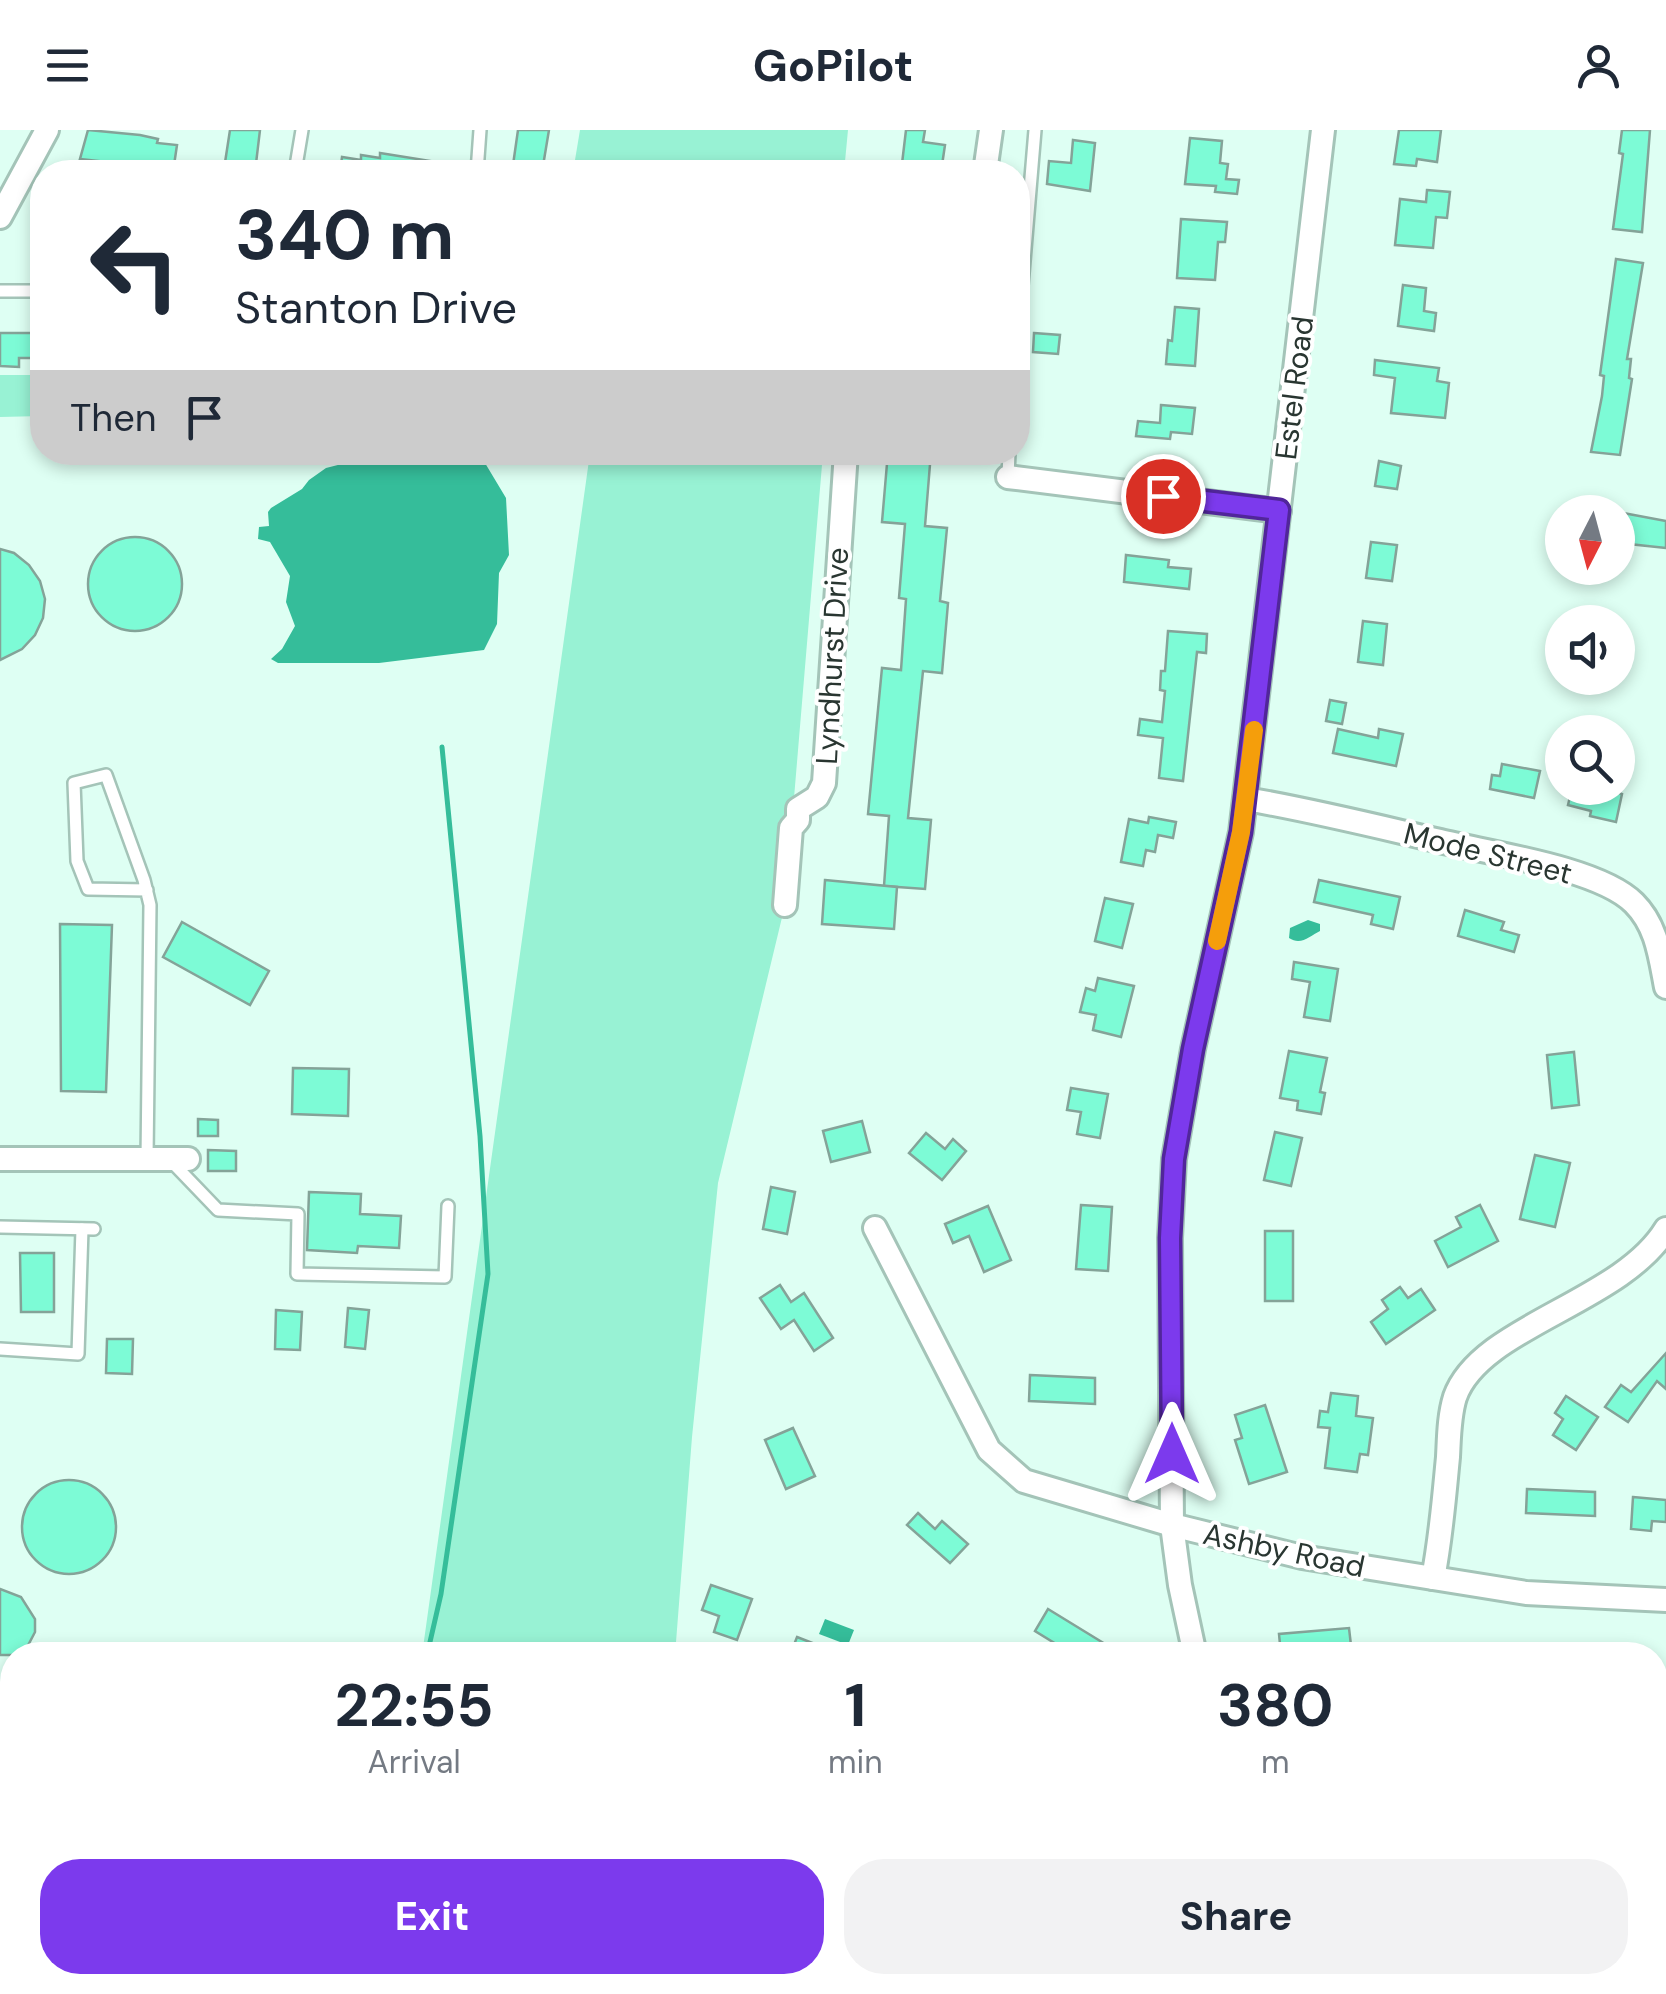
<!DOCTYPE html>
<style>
:root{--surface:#fff;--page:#f2f2f3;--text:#1f2937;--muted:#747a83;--accent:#7c3aed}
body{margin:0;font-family:"DM Sans",sans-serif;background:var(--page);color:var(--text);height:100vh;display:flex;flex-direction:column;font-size:38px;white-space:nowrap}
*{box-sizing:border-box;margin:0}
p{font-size:32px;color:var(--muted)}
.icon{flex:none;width:55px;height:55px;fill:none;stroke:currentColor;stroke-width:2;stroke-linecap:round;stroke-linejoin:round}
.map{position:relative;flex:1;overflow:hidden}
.panel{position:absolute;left:0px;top:1512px;width:1668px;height:352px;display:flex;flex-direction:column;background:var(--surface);border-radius:40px 40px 0 0;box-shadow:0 5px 15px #0003}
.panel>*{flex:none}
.hud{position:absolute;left:30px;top:30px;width:1000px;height:305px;border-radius:40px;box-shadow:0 5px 15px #0003;background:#fff;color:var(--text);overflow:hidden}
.needle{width:65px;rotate:186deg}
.controls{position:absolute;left:1545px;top:365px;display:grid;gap:20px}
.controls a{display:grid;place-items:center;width:90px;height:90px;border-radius:50%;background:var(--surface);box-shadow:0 5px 15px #0003;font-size:50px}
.pin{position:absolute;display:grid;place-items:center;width:85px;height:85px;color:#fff;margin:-42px;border:5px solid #fff;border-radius:50%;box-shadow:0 2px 10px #0007}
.me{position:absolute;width:110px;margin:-55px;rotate:0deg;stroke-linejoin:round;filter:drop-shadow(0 0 8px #0008)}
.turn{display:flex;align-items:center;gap:35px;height:210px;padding:0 40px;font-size:45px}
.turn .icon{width:130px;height:130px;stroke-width:2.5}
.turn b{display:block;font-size:70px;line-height:85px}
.then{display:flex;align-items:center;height:95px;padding:0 40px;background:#0003;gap:20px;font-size:38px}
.eta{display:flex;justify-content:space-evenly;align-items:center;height:170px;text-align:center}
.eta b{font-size:60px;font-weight:700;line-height:70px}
.action{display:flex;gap:20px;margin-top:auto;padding:20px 40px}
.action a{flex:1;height:115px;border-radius:40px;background:var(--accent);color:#fff;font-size:40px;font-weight:700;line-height:115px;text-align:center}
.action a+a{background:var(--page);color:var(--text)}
header{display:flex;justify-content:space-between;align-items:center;height:130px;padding:0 40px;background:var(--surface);font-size:45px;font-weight:700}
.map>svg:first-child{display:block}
.green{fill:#98f2d4}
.water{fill:#35bd9a}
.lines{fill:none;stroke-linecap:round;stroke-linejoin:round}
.stream{stroke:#35bd9a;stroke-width:5}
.building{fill:#7dfbd6;stroke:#84a398;stroke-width:2.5}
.lane-casing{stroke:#a4c4b8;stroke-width:16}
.street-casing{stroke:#a4c4b8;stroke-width:28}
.lane{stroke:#fff;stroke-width:11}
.street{stroke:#fff;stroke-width:22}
.route-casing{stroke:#51269a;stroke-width:25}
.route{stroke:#7c3aed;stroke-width:18}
.slow{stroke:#f59e0b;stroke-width:18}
.labels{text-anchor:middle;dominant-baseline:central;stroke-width:8;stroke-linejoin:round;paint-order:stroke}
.street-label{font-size:30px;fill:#293631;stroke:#fff}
</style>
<header><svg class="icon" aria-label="menu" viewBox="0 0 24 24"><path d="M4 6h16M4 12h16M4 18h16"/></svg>GoPilot<svg class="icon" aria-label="person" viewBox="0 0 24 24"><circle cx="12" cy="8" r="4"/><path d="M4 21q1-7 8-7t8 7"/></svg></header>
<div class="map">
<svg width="1666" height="1864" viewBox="0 0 1666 1864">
<rect width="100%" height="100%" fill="#defff3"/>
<!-- green -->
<g class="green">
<path d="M 580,0 L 848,0 L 844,42 L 573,42 Z"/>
<path d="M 0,245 L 42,245 L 42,286 L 0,287 Z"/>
<path d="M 590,323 L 823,323 L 785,775 L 718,1053 L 692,1307 L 675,1525 L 422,1525 Z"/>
<path d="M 207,1852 L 825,1852 L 863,1864 L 187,1864 Z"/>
</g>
<!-- water -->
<g class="water">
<path d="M 389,322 L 479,323 L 506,368 L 509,425 L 499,443 L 497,494 L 484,520 L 379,533 L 278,533 L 271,529 L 282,519 L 295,496 L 286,472 L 290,446 L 270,412 L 258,409 L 259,397 L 269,396 L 268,382 L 271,378 L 302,359 L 309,350 L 326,338 Z"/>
<path d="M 1308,790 L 1320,794 L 1320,801 C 1310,806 1301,816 1289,808 L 1290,798 Z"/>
<path d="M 825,1489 L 854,1500 L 848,1515 L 819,1504 Z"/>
<path d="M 0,1702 L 12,1703 L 12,1822 L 0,1822 Z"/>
</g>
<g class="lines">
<!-- stream -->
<path class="stream" d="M 427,1525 L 441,1464 L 488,1144 L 480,1006 L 442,617"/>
</g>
<!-- building -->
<g class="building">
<path d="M 88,0 L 140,5 L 158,9 L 157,13 L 177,15 L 173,42 L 153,42 L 153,37 L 80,29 Z"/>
<path d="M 230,0 L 260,0 L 255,42 L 224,39 Z"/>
<path d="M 518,0 L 549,0 L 542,42 L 512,42 Z"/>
<path d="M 906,0 L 925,0 L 923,12 L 945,15 L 941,42 L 901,42 Z"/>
<path d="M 1399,0 L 1441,0 L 1437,32 L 1417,29 L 1416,36 L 1394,34 Z"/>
<path d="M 1622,0 L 1650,0 L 1642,102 L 1613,99 L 1623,24 L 1619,23 Z"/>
<path d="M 1190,8 L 1222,11 L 1220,33 L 1228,34 L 1226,49 L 1239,50 L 1237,64 L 1215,62 L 1216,56 L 1185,54 Z"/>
<path d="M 1073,10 L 1095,13 L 1090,61 L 1047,54 L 1049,31 L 1071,33 Z"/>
<path d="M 380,23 L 449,34 L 448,42 L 340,42 L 342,27 L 361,30 L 361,25 L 380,28 Z"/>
<path d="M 1427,60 L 1450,62 L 1447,88 L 1436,87 L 1433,118 L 1395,115 L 1400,69 L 1426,72 Z"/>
<path d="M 1181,89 L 1227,92 L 1225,112 L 1218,112 L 1215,150 L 1177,148 Z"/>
<path d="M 1616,129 L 1643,133 L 1627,229 L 1631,229 L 1629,248 L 1632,249 L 1620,325 L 1591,322 L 1602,266 L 1604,246 L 1600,245 Z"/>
<path d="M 1403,155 L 1426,158 L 1424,181 L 1436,183 L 1434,201 L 1398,196 Z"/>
<path d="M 1175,177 L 1199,179 L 1195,236 L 1166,234 L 1168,210 L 1172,211 Z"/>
<path d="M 0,203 L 41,203 L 41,228 L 19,228 L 19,237 L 0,236 Z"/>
<path d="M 1034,203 L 1060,205 L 1058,224 L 1033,222 Z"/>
<path d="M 1375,230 L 1439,238 L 1437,251 L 1449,253 L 1445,288 L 1391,283 L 1395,248 L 1374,245 Z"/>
<path d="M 1161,275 L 1195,278 L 1192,304 L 1171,302 L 1170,309 L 1136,306 L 1138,291 L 1160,293 Z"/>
<path d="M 888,322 L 931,322 L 925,396 L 947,398 L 940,471 L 948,473 L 942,543 L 923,541 L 908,688 L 931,690 L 925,759 L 884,756 L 889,686 L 868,684 L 882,538 L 901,540 L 906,469 L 899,468 L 905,394 L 882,392 Z"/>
<path d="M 1379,331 L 1401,336 L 1397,359 L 1375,356 Z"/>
<path d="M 1618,382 L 1666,391 L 1666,418 L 1620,413 Z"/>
<circle cx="135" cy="454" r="47"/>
<path d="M 1371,412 L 1397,415 L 1392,451 L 1366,448 Z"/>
<path d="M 0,419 L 14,423 L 29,435 L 40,451 L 45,469 L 43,488 L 35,505 L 22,519 L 0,530 Z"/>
<path d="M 1126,425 L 1169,430 L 1168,437 L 1191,439 L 1189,459 L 1124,452 Z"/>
<path d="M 1363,491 L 1387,494 L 1383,535 L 1358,532 Z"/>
<path d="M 1168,501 L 1207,504 L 1206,523 L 1197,522 L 1183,651 L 1159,648 L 1163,608 L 1138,605 L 1140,589 L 1162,592 L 1165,561 L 1160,560 L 1161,541 L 1165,541 Z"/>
<path d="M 1330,570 L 1346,573 L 1342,594 L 1326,591 Z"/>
<path d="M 1338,599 L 1378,608 L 1379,599 L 1403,604 L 1396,636 L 1333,623 Z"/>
<path d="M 1502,634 L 1540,641 L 1534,668 L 1490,659 L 1492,645 L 1500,646 Z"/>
<path d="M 1572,658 L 1606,658 L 1622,664 L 1616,692 L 1590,686 L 1591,681 L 1568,675 Z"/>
<path d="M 1149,687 L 1176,692 L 1173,708 L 1158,705 L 1155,722 L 1146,720 L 1143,736 L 1121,732 L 1129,689 L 1148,693 Z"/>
<path d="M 825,750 L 897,757 L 894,799 L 822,794 Z"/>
<path d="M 1319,750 L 1400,767 L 1393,799 L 1371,794 L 1373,785 L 1314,772 Z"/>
<path d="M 1105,768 L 1133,774 L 1122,818 L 1095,811 Z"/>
<path d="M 1465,780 L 1504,792 L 1501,800 L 1519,805 L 1514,822 L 1458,806 Z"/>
<path d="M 182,792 L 269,841 L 250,875 L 163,827 Z"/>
<path d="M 60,794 L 112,795 L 106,962 L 61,961 Z"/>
<path d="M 1294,832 L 1338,839 L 1330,891 L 1304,887 L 1310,852 L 1292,849 Z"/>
<path d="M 1098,848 L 1134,856 L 1121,907 L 1093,900 L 1096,885 L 1080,882 L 1086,858 L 1095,861 Z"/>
<path d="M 1289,921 L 1327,928 L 1320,962 L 1325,963 L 1321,984 L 1297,980 L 1298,971 L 1280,968 Z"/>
<path d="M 1574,922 L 1579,975 L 1552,978 L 1547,925 Z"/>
<path d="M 293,938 L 349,939 L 348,986 L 292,984 Z"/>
<path d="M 1071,958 L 1108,964 L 1100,1008 L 1077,1004 L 1081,982 L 1067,980 Z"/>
<path d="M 198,989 L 218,990 L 218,1006 L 198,1006 Z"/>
<path d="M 862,991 L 870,1022 L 831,1032 L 823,1001 Z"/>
<path d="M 1275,1002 L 1302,1008 L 1291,1056 L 1264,1050 Z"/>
<path d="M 926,1003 L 945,1019 L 953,1009 L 966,1021 L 942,1050 L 909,1023 Z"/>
<path d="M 208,1020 L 236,1021 L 236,1041 L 208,1041 Z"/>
<path d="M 1535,1025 L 1570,1033 L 1555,1097 L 1520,1089 Z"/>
<path d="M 771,1057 L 795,1062 L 787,1104 L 763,1099 Z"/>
<path d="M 309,1062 L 361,1064 L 360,1084 L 401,1086 L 399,1118 L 358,1116 L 357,1123 L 307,1120 Z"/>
<path d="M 1081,1075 L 1112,1077 L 1108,1141 L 1076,1139 Z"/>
<path d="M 1480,1075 L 1498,1111 L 1448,1137 L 1435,1111 L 1461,1097 L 1456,1087 Z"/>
<path d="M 988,1076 L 1011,1130 L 984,1142 L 969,1106 L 953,1113 L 945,1094 Z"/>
<rect x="1265" y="1101" width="28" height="70"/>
<path d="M 20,1123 L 54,1123 L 54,1182 L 21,1182 Z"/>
<path d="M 780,1155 L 791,1172 L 804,1163 L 833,1208 L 814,1221 L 794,1190 L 781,1199 L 760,1168 Z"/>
<path d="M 1400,1157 L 1408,1168 L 1421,1159 L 1435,1180 L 1386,1214 L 1371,1192 L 1388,1179 L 1382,1170 Z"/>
<path d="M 348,1178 L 369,1180 L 365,1219 L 345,1217 Z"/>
<path d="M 276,1180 L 302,1182 L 300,1220 L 275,1219 Z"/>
<path d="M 107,1209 L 133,1209 L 132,1244 L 106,1243 Z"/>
<path d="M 1666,1223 L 1666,1259 L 1657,1251 L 1628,1292 L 1605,1277 L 1621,1255 L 1631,1262 Z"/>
<path d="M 1030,1245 L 1095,1248 L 1095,1274 L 1029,1271 Z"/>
<path d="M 1331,1263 L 1358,1266 L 1356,1286 L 1373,1288 L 1368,1325 L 1360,1324 L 1357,1342 L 1325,1338 L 1330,1298 L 1318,1297 L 1320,1281 L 1328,1282 Z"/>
<path d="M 1566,1266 L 1598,1287 L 1576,1320 L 1553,1305 L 1563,1289 L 1555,1283 Z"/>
<path d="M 1265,1275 L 1287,1342 L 1249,1354 L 1235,1310 L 1242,1308 L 1235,1285 Z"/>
<path d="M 793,1298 L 815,1346 L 786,1359 L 765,1310 Z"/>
<circle cx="69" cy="1397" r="47"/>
<path d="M 1527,1359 L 1595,1362 L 1595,1386 L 1526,1383 Z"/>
<path d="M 1633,1367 L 1666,1370 L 1666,1392 L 1652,1391 L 1651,1401 L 1631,1399 Z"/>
<path d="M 918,1383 L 935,1399 L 942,1391 L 968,1414 L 950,1433 L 907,1395 Z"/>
<path d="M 711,1455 L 752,1469 L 737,1510 L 714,1502 L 719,1486 L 702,1480 Z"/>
<path d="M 0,1459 L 21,1467 L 35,1489 L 35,1502 L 23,1525 L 0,1525 Z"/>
<path d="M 1048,1479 L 1123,1525 L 1074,1525 L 1035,1501 Z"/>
<path d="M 1349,1498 L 1352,1524 L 1281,1525 L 1279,1504 Z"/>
<path d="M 797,1507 L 841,1524 L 841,1525 L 790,1525 Z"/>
</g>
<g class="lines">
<!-- lane casing -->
<g class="lane-casing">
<g id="lane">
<path d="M 295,42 L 302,0"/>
<path d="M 477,42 L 480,0"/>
<path d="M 0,161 L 42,161"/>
<path d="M 1018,203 L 1035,0"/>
<path d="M 1008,347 L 1009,322"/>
<path d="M 147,760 L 88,759 L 77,731 L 74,653 L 106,645 L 144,750 L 150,775 L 147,1029"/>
<path d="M 169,1029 L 218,1080 L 298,1084 L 297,1144 L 445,1147 L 448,1076"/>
<path d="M 0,1097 L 94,1099"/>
<path d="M 0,1219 L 78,1224 L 82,1099"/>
</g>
</g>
<!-- street casing -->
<g class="street-casing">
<g id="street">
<path d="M 985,42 L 991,0"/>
<path d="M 0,87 L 47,0"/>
<path d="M 1008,347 L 1279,381"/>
<path d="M 1246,669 C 1311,680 1375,696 1440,711 C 1489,723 1599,738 1634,773 C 1657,796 1660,826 1666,857"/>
<path d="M 785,775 L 791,698 L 798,690 L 798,679 L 817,667 L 824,653 L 846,322"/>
<path d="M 0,1029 L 188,1029"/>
<path d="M 875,1098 L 989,1320 L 1024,1351 L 1172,1395 L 1302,1427 L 1526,1463 L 1666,1470"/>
<path d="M 1433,1448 C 1441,1408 1444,1368 1448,1327 C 1449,1308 1449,1286 1455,1267 C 1480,1196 1621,1173 1666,1099"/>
<path d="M 1195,1525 L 1180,1455 L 1172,1395 L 1170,1108 L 1174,1029 L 1193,919 L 1241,702 L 1323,0"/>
<path d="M 1655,1764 L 1666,1764"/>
</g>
</g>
<!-- lane -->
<use href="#lane" class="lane"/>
<!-- street -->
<use href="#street" class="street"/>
</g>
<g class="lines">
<!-- route casing -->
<g class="route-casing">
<path id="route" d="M 1163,366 L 1279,380 L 1241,702 L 1193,919 L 1174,1029 L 1170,1108 L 1172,1324"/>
</g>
<!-- route -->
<use href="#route" class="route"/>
<!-- slow -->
<path class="slow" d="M 1217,811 L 1241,702 L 1254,600"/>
</g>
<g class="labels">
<!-- street labels -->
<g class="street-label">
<text transform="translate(1294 258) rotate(-83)">Estel Road</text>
<text transform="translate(832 526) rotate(-87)">Lyndhurst Drive</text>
<text transform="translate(1488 723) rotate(14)">Mode Street</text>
<text transform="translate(1284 1420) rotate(12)">Ashby Road</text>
</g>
</g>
</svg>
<div class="controls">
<a><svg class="needle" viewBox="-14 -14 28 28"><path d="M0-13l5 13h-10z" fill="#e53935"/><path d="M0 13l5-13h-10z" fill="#747a83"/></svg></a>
<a><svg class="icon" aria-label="sound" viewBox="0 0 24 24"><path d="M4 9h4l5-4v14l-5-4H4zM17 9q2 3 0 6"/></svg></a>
<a><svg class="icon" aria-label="search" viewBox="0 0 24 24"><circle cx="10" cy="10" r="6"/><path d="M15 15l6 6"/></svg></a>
</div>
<div class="pin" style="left:1163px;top:366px;background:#d93025"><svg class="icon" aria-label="arrive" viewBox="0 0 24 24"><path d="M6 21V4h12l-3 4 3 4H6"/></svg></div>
<svg class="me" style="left:1172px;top:1324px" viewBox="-20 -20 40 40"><path d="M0-17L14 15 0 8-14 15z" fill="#7c3aed" stroke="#fff" stroke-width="4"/></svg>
<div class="hud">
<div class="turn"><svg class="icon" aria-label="left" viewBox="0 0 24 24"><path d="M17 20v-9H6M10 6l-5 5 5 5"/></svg><div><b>340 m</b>Stanton Drive</div></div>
<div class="then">Then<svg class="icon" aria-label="arrive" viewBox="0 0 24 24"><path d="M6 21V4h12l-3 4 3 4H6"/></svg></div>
</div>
<section class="panel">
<div class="eta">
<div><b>22:55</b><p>Arrival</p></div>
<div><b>1</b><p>min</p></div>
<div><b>380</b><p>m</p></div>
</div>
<div class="action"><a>Exit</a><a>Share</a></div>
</section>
</div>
